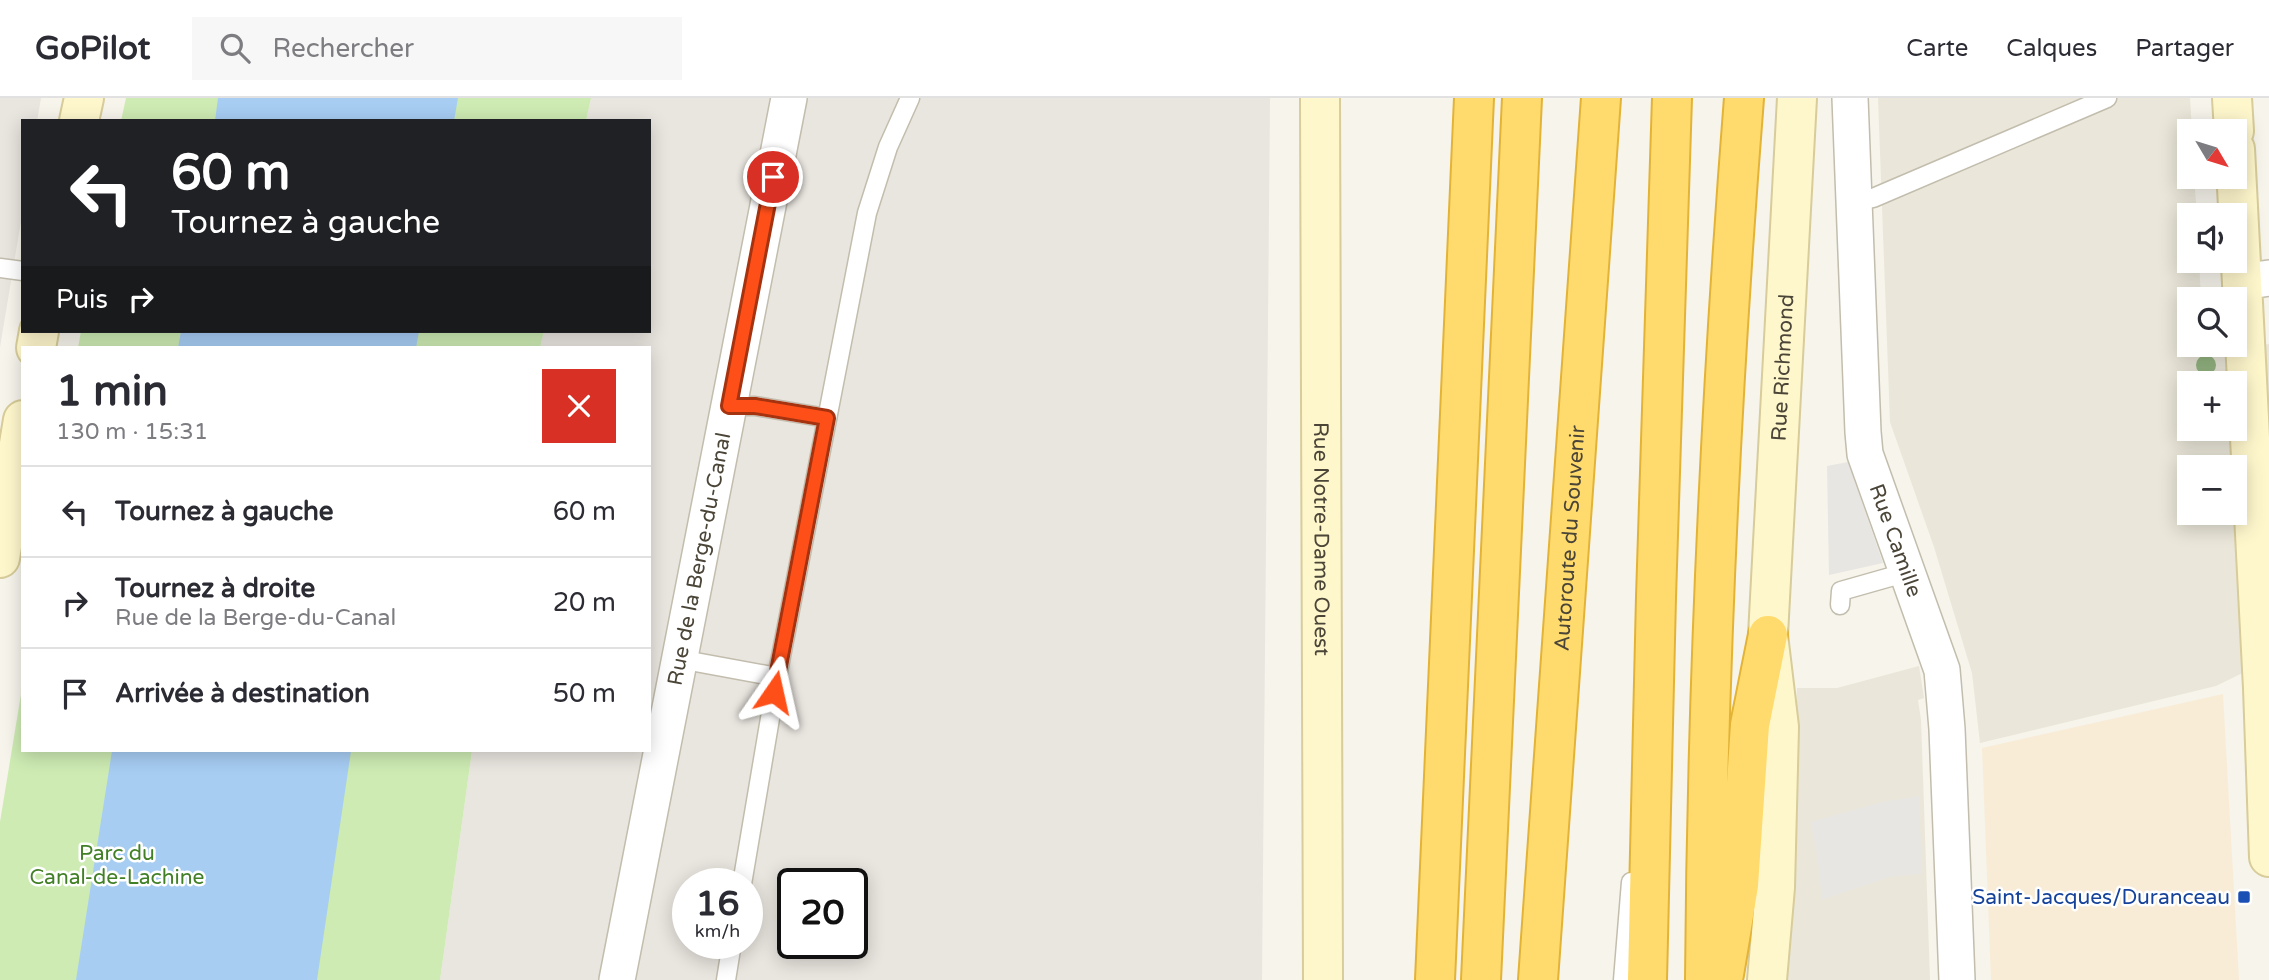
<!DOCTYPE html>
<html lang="fr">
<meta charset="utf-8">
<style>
:root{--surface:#fff;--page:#f7f7f7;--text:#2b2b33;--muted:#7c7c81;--line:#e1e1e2}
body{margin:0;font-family:"Varela Round",sans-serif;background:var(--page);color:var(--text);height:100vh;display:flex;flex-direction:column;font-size:26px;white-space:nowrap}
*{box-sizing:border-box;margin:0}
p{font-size:23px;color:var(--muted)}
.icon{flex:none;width:38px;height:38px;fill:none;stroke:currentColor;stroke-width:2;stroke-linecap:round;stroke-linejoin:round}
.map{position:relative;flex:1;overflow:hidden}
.sheet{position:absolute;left:21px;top:248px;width:630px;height:406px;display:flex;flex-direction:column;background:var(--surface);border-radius:0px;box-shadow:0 4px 18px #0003}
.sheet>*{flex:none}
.banner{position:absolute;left:21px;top:21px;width:630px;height:214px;border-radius:0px;box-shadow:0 4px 18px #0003;background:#202124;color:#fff;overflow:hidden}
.needle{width:46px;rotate:128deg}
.buttons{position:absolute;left:2177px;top:21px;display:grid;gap:14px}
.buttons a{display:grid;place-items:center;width:70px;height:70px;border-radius:0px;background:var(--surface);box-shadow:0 4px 18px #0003;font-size:35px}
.speed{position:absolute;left:672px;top:770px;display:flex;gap:14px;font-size:35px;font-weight:700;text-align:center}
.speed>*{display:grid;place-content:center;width:91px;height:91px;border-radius:50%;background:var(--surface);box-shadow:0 4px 18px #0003;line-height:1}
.speed small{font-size:18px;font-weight:400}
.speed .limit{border:4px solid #111;border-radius:10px;background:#fff;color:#111}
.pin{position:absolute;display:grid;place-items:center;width:60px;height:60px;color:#fff;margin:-30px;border:4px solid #fff;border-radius:50%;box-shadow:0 2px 7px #0007}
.me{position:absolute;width:77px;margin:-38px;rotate:11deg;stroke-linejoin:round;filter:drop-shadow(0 0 5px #0008)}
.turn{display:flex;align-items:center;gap:24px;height:147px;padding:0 35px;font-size:32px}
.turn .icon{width:91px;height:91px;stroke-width:2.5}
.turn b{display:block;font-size:49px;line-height:60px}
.then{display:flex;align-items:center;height:66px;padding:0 35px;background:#0003;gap:14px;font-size:26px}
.round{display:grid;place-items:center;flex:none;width:74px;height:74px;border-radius:0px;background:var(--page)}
.headline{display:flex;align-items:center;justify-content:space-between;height:119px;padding:0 35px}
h1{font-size:42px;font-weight:700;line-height:52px}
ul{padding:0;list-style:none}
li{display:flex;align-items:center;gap:21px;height:91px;padding:0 35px;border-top:2px solid var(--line)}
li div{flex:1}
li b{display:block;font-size:26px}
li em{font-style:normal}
header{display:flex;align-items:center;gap:42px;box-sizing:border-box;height:98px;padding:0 35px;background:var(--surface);border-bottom:2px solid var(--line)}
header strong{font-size:33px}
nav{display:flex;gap:38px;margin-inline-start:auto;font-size:24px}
.search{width:490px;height:63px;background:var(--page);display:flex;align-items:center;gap:18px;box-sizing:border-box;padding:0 24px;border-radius:0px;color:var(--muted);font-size:26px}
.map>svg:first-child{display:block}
.residential{fill:#eae6d9;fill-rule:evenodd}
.commercial{fill:#f8ecd7}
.industrial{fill:#e9e5df;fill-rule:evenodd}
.green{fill:#cdebb3}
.parking{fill:#e8e6e2}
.water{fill:#a7cdf3}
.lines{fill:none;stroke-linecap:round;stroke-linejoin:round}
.lane-casing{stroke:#c2bdad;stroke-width:21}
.street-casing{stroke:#c2bdad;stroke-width:38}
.secondary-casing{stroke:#d7cc9a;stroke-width:42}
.highway-casing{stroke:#e3b338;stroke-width:42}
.lane{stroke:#fff;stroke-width:18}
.street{stroke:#fff;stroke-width:35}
.secondary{stroke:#fff7cc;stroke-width:38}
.highway{stroke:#ffdb6d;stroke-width:38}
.tree{fill:#93b480}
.route-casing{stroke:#a63310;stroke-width:18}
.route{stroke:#ff4f19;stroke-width:12}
.transit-dot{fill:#1a4fb4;stroke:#fff;stroke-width:2.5}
.labels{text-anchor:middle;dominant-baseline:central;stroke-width:5;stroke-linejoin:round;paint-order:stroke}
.street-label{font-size:21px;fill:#4b4538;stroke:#fff}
.park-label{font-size:21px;fill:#428028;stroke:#fff}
.transit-label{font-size:21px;fill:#164399;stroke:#fff;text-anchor:end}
</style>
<header>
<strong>GoPilot</strong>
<div class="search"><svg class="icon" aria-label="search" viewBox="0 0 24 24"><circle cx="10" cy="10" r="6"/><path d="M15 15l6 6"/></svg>Rechercher</div>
<nav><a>Carte</a><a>Calques</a><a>Partager</a></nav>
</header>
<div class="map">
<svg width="2269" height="882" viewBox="0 0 2269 882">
<rect width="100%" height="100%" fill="#f6f4eb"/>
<!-- residential -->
<g class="residential">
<path d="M 1878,0 L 2190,0 L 2192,33 L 2189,33 L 2189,79 L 2194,79 L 2197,117 L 2189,117 L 2189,163 L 2199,163 L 2201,201 L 2189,201 L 2189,247 L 2204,247 L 2205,259 L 2269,246 L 2269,562 L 2216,588 L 1980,645 L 1972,575 L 1934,449 L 1890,324 ZM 2189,285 L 2235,285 L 2235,331 L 2189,331 ZM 2189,369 L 2235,369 L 2235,415 L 2189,415 Z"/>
<path d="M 1919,568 L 1924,600 L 1918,602 L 1921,622 L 1930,882 L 1783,882 L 1797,590 L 1837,590 Z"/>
</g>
<!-- commercial -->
<path class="commercial" d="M 2223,596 L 2239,882 L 1991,882 L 1982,650 Z"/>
<!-- industrial -->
<g class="industrial">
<path d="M 0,0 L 41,0 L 37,23 L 23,23 L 23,111 L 0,249 Z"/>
<path d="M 591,0 L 1270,0 L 1262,882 L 440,882 L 472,653 L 649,653 L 649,250 L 540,250 L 544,233 L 649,233 L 649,23 L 586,23 ZM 688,786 L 747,786 L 747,845 L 688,845 ZM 793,786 L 852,786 L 852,845 L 793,845 Z"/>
</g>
<!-- green -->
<g class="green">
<path d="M 126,0 L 591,0 L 586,23 L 121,23 Z"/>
<path d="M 81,233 L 544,233 L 540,250 L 78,250 Z"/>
<path d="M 23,584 L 23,653 L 472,653 L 440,882 L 0,882 L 0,724 Z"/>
</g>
<!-- parking -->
<g class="parking">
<path d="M 1848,364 L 1883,465 L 1829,477 L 1827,368 Z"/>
<path d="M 1919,698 L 1922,776 L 1890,779 L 1822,802 L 1817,755 L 1810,724 L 1882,704 Z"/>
</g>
<!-- water -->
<g class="water">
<path d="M 218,0 L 458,0 L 454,23 L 215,23 Z"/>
<path d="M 181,233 L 419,233 L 416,250 L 178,250 Z"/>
<path d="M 112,653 L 351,653 L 317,882 L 76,882 Z"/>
</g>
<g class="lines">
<!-- lane casing -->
<g class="lane-casing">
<g id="lane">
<path d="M 1854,104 L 1873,100 L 2107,0"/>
<path d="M 0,170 L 23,173"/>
<path d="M 729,308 L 755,308 L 827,320"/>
<path d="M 1840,507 L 1841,493 L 1908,474"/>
<path d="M 679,561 L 777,579"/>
<path d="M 742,786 L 777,579 L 867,115 L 888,49 L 910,0"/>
<path d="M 726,882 L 732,845"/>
<path d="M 1623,882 L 1631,784"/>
</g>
</g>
<!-- street casing -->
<g class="street-casing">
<g id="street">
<path id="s1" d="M 1850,0 L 1863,334 L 1865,356 L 1942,572 L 1947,631 L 1957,882"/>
<path d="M 2241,184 L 2269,180"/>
<path id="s2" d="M 617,882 L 789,0"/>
</g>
</g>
<!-- secondary casing -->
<g class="secondary-casing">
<g id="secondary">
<path id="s3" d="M 1320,0 L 1323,882"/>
<path d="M 2232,0 L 2234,33"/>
<path d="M 79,23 L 84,0"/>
<path d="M 2235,51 L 2263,590 L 2269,759"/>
<path d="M 36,250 L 39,233"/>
<path d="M 0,460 L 23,322"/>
<path id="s4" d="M 1767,882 L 1775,789 L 1779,629 L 1768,537 L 1797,0"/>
</g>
</g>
<!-- highway casing -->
<g class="highway-casing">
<g id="highway">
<path d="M 1724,876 L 1739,787 L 1750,627 L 1768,537"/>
<path d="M 1435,882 L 1474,0"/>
<path d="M 1481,882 L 1522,0"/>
<path id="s5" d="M 1538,882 L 1601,0"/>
<path d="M 1647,882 L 1656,499 L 1672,0"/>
<path d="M 1705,882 C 1707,588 1721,293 1744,0"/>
</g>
</g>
<!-- lane -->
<use href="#lane" class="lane"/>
<!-- street -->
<use href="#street" class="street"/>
<!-- secondary -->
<use href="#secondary" class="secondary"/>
<!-- highway -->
<use href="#highway" class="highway"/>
</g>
<!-- trees -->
<circle class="tree" cx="2206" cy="267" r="10"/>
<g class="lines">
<!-- route casing -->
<g class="route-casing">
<path id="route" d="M 773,79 L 729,308 L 755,308 L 827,320 L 774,594"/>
</g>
<!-- route -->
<use href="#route" class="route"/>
</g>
<!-- markers -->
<rect class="transit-dot" x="2237" y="792" width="14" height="14" rx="3.5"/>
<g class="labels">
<!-- street labels -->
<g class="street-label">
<text stroke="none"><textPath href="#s4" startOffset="614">Rue Richmond</textPath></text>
<text stroke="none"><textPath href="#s3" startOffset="441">Rue Notre-Dame Ouest</textPath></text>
<text stroke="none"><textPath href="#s5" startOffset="443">Autoroute du Souvenir</textPath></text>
<text stroke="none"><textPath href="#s1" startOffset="448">Rue Camille</textPath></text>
<text stroke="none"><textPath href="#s2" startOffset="429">Rue de la Berge-du-Canal</textPath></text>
</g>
<!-- park labels -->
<g class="park-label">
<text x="117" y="755">Parc du<tspan x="117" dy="24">Canal-de-Lachine</tspan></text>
</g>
<!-- transit labels -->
<g class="transit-label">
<text x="2230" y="799">Saint-Jacques/Duranceau</text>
</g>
</g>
</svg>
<div class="buttons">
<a><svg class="needle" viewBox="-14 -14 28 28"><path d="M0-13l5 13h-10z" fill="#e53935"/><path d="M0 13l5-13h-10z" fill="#7c7c81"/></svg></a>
<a><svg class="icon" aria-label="sound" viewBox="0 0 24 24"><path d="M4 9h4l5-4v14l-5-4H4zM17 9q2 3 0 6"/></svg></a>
<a><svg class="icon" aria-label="search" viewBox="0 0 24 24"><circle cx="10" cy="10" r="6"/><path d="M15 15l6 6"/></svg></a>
<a>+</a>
<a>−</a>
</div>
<div class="speed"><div>16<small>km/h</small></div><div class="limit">20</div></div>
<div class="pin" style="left:773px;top:79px;background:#d93025"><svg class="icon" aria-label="arrive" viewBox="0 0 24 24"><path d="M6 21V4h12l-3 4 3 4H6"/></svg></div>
<svg class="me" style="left:774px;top:594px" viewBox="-20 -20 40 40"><path d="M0-17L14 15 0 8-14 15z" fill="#ff4f19" stroke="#fff" stroke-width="4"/></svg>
<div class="banner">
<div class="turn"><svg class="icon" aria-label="left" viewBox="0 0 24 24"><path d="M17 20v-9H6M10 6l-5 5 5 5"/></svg><div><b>60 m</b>Tournez à gauche</div></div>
<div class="then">Puis<svg class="icon" aria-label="right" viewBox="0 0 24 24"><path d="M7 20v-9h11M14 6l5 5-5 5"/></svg></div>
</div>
<section class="sheet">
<div class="headline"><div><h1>1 min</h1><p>130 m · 15:31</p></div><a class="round" style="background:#d93025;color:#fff"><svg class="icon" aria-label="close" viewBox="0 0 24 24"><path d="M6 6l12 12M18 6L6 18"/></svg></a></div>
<ul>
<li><svg class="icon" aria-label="left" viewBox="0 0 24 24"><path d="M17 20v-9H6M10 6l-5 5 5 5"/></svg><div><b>Tournez à gauche</b></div><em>60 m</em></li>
<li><svg class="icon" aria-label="right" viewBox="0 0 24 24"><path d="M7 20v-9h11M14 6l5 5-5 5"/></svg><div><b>Tournez à droite</b><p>Rue de la Berge-du-Canal</p></div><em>20 m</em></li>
<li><svg class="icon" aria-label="arrive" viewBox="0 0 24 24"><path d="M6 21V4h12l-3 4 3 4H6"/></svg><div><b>Arrivée à destination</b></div><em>50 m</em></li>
</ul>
</section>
</div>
